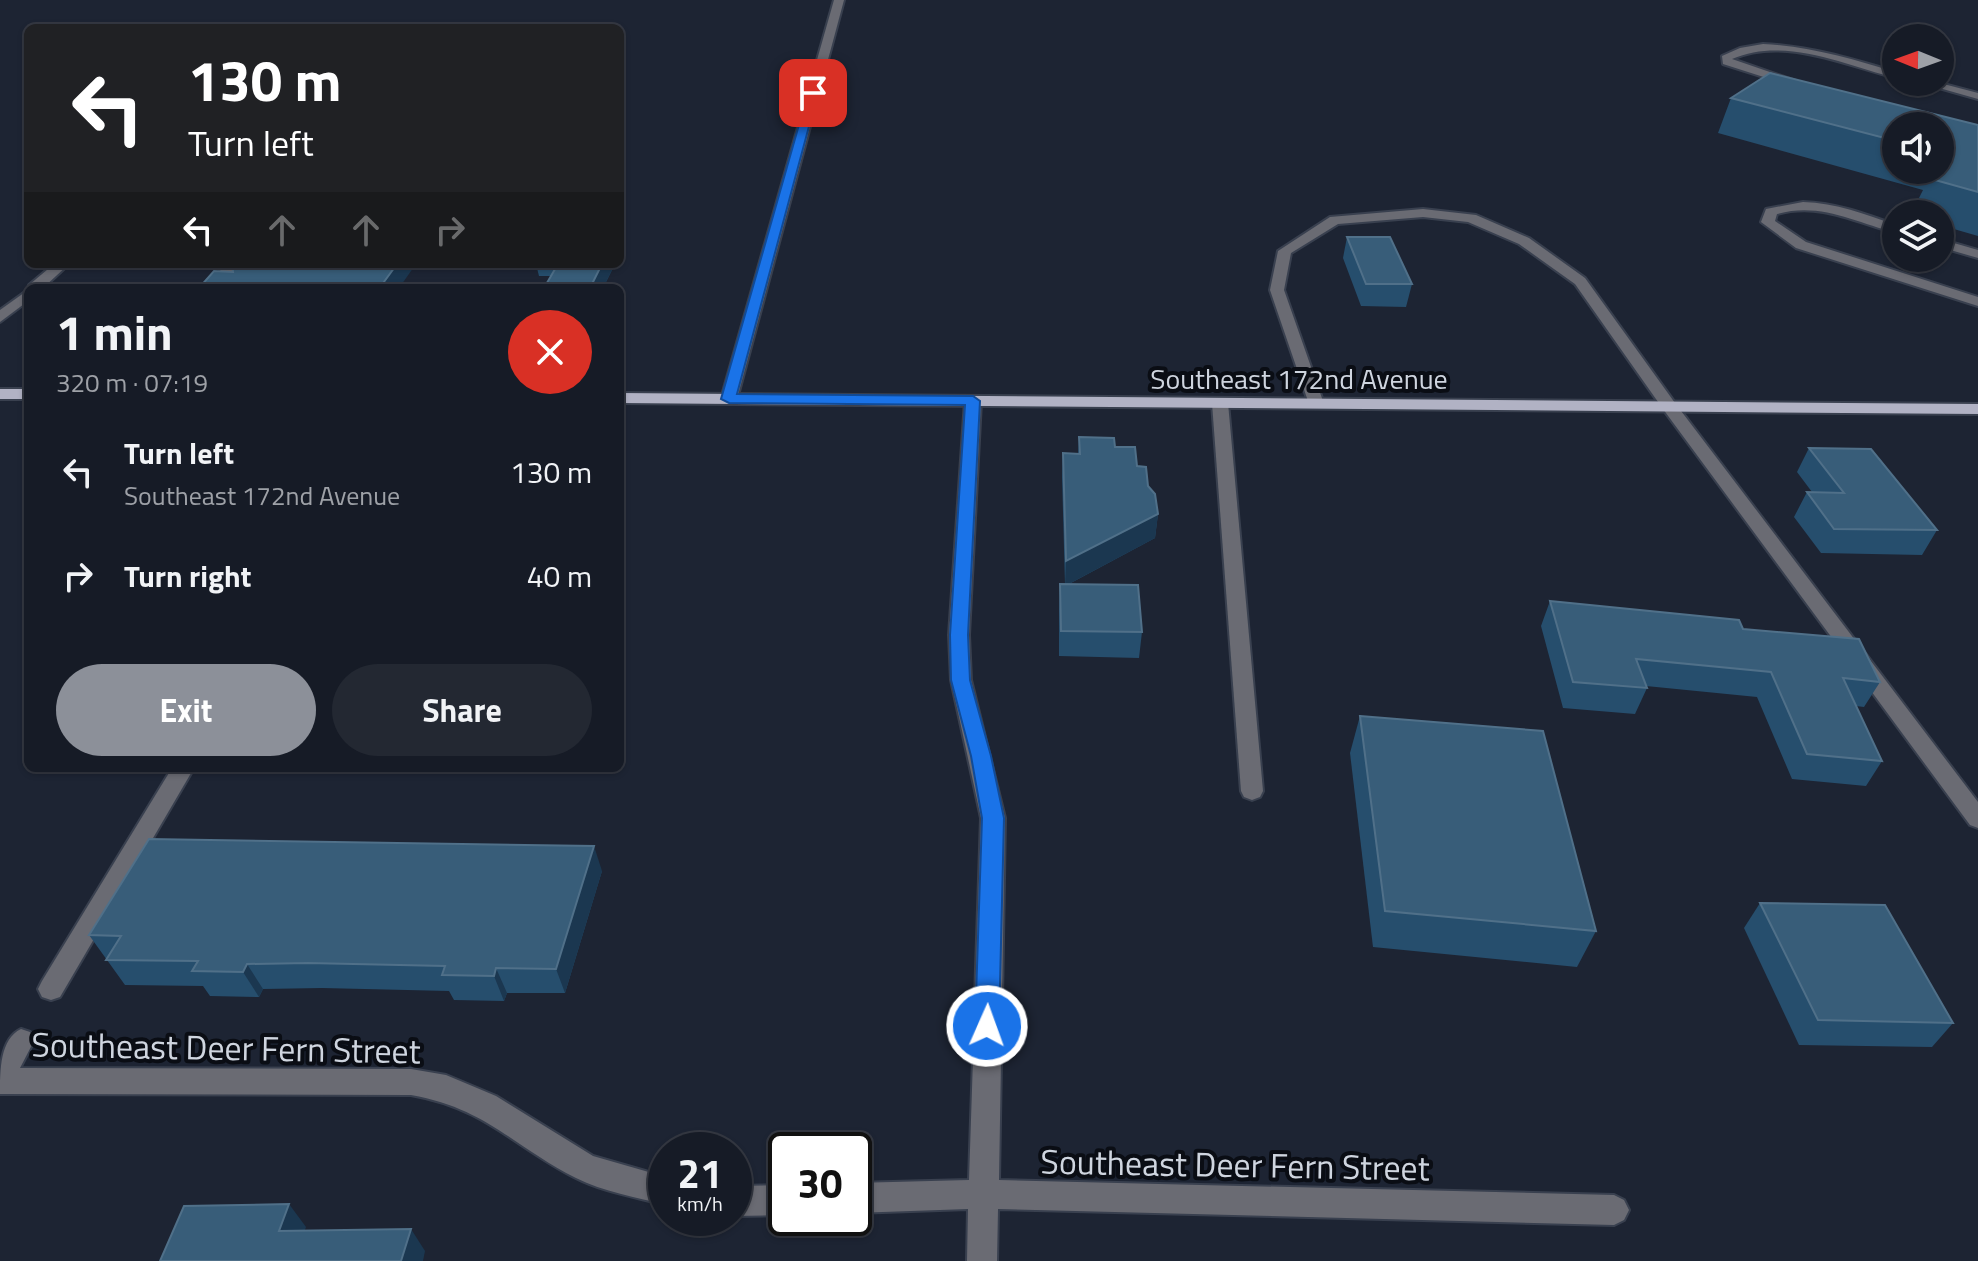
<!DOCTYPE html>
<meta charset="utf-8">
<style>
:root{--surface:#161b26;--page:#232832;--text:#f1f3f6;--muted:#9ea1a7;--line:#353943;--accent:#8c9099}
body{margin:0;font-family:"Titillium Web",sans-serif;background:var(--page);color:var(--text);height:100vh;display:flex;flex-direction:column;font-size:30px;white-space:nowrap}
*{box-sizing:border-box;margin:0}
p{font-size:26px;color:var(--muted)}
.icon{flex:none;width:44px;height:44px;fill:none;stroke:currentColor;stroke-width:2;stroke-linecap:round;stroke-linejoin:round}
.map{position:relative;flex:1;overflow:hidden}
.drawer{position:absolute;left:24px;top:284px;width:600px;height:488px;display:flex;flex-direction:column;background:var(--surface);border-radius:12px;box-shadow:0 2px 6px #0004,0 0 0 2px var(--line)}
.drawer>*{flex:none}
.top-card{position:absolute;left:24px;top:24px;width:600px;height:244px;border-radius:12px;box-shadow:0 2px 6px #0004,0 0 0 2px var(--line);background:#202124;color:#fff;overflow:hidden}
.needle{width:52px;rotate:271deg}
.buttons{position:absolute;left:1882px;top:24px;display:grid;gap:16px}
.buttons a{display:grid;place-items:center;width:72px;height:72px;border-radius:50%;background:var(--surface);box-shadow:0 2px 6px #0004,0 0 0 2px var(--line);font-size:40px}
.speed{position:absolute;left:648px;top:1132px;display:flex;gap:16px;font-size:40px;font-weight:700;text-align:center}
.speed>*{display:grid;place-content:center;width:104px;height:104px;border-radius:50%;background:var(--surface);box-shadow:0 2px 6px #0004,0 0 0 2px var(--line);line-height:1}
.speed small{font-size:20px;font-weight:400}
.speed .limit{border:4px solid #111;border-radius:12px;background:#fff;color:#111}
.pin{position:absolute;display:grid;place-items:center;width:68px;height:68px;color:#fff;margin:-34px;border-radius:16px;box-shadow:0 4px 12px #0006}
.me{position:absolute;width:88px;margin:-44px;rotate:2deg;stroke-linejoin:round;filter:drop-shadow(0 0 6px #0008)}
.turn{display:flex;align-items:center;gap:28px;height:168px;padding:0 32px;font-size:36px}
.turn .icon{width:104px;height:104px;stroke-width:2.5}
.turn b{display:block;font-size:56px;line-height:68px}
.lanes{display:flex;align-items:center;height:76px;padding:0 32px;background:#0003;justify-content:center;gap:40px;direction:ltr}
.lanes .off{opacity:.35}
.round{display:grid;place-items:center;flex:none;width:84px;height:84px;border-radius:42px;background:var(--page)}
.summary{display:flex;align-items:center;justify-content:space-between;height:136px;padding:0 32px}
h1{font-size:48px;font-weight:700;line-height:60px}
.action{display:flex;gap:16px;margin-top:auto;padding:16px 32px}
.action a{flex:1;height:92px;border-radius:48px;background:var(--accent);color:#fff;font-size:32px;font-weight:700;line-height:92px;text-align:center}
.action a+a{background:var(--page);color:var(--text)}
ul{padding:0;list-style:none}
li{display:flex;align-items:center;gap:24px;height:104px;padding:0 32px}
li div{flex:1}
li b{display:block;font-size:30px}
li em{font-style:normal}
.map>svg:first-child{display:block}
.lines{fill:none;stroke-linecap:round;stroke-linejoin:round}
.minor-casing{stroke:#39404f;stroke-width:4}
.major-casing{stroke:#39404f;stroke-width:4}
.minor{fill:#6a6b73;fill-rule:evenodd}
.major{fill:#b1b2c4;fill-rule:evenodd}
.wall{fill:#264e6d;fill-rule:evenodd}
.shaded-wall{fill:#1b3750}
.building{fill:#385d79;stroke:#507089;stroke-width:2}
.route{fill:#1a73e8;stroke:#114b97;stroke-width:2}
.labels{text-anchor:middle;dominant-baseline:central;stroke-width:8;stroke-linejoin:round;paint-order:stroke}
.street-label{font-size:28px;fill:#cfd5df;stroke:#0a0d14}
.near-street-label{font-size:34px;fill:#cfd5df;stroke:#0a0d14}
</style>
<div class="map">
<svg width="1978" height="1261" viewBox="0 0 1978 1261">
<rect width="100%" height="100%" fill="#1d2433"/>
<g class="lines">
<!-- minor casing -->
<g class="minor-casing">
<g id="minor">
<path d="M 834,0 L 844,0 L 737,399 L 729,404 L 723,402 L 721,399 Z"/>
<path d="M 1763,44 C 1809,46 1852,59 1896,72 L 1896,78 C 1845,65 1784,36 1732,59 L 1796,81 L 1796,85 L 1792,86 L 1723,64 L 1722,56 L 1740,48 Z"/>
<path d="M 1918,82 L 1936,82 L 1978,93 L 1978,99 Z"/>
<path d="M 1803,202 C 1836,203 1865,214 1896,225 L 1896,233 C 1855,222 1820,202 1777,214 L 1775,221 L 1806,242 L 1978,297 L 1978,306 L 1796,248 L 1761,222 L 1766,209 Z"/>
<path d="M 1423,209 L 1476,215 L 1529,238 L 1585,278 L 1675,403 L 1978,802 L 1978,828 L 1970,825 L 1663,409 L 1575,284 L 1519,244 L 1468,222 L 1423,217 L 1338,224 L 1291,253 L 1284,290 L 1324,404 L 1322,407 L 1310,407 L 1270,290 L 1278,251 L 1330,217 Z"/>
<path d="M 1940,239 L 1978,250 L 1978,258 L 1940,247 Z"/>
<path d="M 54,264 L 69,264 L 43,288 L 28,290 L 29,285 Z"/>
<path d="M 219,264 L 233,264 L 238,288 L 224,288 Z"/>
<path d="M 28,290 L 28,301 L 0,322 L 0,310 Z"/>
<path d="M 973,396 L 981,401 L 969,635 L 971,680 L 1005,818 L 999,1180 L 1614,1195 L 1624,1200 L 1629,1210 L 1624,1220 L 1614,1225 L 998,1209 L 997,1261 L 967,1261 L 968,1209 L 854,1213 L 854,1183 L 969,1180 L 981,818 L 951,680 L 949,635 L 965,401 Z"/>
<path d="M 1220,398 L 1228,403 L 1263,791 L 1260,797 L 1252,800 L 1244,797 L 1241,791 L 1212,403 Z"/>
<path d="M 172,768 L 194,768 L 60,997 L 51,1000 L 42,997 L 38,989 L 42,981 Z"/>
<path d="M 21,1029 L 30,1032 L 34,1041 L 20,1068 L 411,1069 L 446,1075 L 496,1096 L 593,1156 L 666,1177 L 666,1205 C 637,1197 603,1192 576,1178 C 514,1147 486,1108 411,1095 L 0,1094 C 0,1070 0,1039 21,1029 Z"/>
<path d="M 786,1185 L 786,1215 L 734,1216 L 734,1186 Z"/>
</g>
</g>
<!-- major casing -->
<g class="major-casing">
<g id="major">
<rect x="0" y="389" width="28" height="10"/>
<path d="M 620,393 L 1978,404 L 1978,414 L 620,403 Z"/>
</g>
</g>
<!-- minor -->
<use href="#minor" class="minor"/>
<!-- major -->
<use href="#major" class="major"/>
</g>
<!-- wall -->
<g class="wall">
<path d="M 1731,98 L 1978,125 L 1978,236 L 1940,225 L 1940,214 L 1911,214 L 1923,190 L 1718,133 ZM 1896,126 L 1940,126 L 1940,170 L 1896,170 Z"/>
<path d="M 1347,237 L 1412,284 L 1406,307 L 1361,306 L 1343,258 Z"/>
<path d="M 536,264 L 615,264 L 603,288 L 551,276 L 539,276 Z"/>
<path d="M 1079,437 L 1115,447 L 1137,466 L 1148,486 L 1158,514 L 1155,538 L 1069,584 L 1142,632 L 1139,658 L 1059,656 L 1059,609 L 1060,584 L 1065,584 L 1062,477 L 1063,453 L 1078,453 Z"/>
<path d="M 1809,448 L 1937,530 L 1922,555 L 1821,553 L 1794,517 L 1807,492 L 1812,492 L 1797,472 Z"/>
<path d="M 1550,601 L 1743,629 L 1880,682 L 1864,707 L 1856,706 L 1882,761 L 1866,786 L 1792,779 L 1757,697 L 1646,686 L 1647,688 L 1635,714 L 1563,708 L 1541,626 Z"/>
<path d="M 1360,716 L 1596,931 L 1577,967 L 1373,947 L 1350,753 Z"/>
<path d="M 602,871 L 565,993 L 507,993 L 504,1001 L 454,1000 L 449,991 L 322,988 L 263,989 L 259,997 L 210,996 L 203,986 L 125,985 L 89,935 Z"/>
<path d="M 1760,903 L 1953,1023 L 1932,1047 L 1799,1045 L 1744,928 Z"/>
</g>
<!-- shaded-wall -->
<g class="shaded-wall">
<path d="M 623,221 L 626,239 L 620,253 L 620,227 Z"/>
<path d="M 397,264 L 416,264 L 399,288 L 381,286 Z"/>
<path d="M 602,264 L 615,264 L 603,288 L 590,288 Z"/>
<path d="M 1158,514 L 1155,538 L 1065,586 L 1066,561 Z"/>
<path d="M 594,846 L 602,871 L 565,993 L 556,969 Z"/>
<path d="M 247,964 L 263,989 L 259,997 L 243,972 Z"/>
<path d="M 496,968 L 507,993 L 504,1001 L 494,976 Z"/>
<path d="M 289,1204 L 306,1227 L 297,1253 L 279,1231 Z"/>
<path d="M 411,1229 L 425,1251 L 423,1261 L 401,1261 Z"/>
</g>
<!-- building -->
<g class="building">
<path d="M 1770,73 L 1978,125 L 1978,192 L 1928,178 L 1938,170 L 1940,170 L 1940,168 L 1953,156 L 1940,153 L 1940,126 L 1896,126 L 1896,141 L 1731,98 Z"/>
<path d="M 1347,237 L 1390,237 L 1412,284 L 1366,284 Z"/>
<path d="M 232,264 L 397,264 L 381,286 L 446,286 L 445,288 L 199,288 L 214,271 L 233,272 Z"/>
<path d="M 558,264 L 602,264 L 590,288 L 544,288 Z"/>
<path d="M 1079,437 L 1114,438 L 1115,447 L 1135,447 L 1137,466 L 1146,467 L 1148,486 L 1155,494 L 1158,514 L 1066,561 L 1063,453 L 1080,454 Z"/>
<path d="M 1809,448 L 1871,449 L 1937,530 L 1834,529 L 1807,492 L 1844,493 Z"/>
<path d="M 1060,584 L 1138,585 L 1142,632 L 1061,631 Z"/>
<path d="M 1550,601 L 1739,620 L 1743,629 L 1859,639 L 1880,682 L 1843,678 L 1882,761 L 1807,754 L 1771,672 L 1636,659 L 1647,688 L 1573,682 Z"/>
<path d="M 1360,716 L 1543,731 L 1596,931 L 1385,911 Z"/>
<path d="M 149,839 L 594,846 L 556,969 L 496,968 L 494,976 L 442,975 L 445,966 L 308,963 L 247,964 L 243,972 L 192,971 L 198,961 L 106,960 L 121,936 L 89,935 Z"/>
<path d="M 1760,903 L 1885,905 L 1953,1023 L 1818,1020 Z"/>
<path d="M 289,1204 L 279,1231 L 411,1229 L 401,1261 L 160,1261 L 184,1206 Z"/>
</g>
<!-- route -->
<path class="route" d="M 813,90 L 818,93 L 737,394 L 973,396 L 980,401 L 968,635 L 970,680 L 991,756 L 1004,818 L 999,1026 L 995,1034 L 987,1037 L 978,1034 L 975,1026 L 982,818 L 971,756 L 951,680 L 950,635 L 965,405 L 729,403 L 721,399 L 808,93 Z"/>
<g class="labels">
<!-- street labels -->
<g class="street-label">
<text x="1299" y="378">Southeast 172nd Avenue</text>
</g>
<!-- near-street labels -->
<g class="near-street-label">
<text transform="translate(226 1047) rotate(1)">Southeast Deer Fern Street</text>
<text transform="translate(1235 1164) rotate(1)">Southeast Deer Fern Street</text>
</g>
</g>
</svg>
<div class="buttons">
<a><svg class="needle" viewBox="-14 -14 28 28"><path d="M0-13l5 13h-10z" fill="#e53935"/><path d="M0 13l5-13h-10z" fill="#9ea1a7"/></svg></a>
<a><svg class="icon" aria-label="sound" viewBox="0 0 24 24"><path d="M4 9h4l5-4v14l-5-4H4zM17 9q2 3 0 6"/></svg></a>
<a><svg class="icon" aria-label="layers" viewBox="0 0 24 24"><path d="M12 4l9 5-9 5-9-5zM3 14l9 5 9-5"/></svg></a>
</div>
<div class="speed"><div>21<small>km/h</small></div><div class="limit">30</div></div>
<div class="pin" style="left:813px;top:93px;background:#d93025"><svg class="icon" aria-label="arrive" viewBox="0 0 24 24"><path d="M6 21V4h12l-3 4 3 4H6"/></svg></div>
<svg class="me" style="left:987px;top:1026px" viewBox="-20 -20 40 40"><circle r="17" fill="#1a73e8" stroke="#fff" stroke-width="3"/><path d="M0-11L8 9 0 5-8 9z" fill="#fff"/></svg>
<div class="top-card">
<div class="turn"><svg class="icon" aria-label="left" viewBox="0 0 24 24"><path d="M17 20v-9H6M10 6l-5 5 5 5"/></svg><div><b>130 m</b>Turn left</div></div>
<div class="lanes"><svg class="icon" aria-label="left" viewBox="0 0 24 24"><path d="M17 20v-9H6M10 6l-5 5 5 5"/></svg><svg class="icon off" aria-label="ahead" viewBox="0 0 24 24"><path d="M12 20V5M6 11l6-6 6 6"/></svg><svg class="icon off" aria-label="ahead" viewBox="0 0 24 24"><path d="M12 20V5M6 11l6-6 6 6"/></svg><svg class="icon off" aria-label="right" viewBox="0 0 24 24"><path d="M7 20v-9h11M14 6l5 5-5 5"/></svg></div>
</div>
<section class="drawer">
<div class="summary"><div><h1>1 min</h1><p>320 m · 07:19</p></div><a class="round" style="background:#d93025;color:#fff"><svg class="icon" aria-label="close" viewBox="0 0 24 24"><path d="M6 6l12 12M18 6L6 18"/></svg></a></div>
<ul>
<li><svg class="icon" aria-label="left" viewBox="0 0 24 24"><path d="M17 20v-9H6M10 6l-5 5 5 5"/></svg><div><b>Turn left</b><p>Southeast 172nd Avenue</p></div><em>130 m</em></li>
<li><svg class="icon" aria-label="right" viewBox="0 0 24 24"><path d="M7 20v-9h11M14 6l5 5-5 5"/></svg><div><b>Turn right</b></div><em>40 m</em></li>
</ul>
<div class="action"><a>Exit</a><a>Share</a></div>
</section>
</div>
